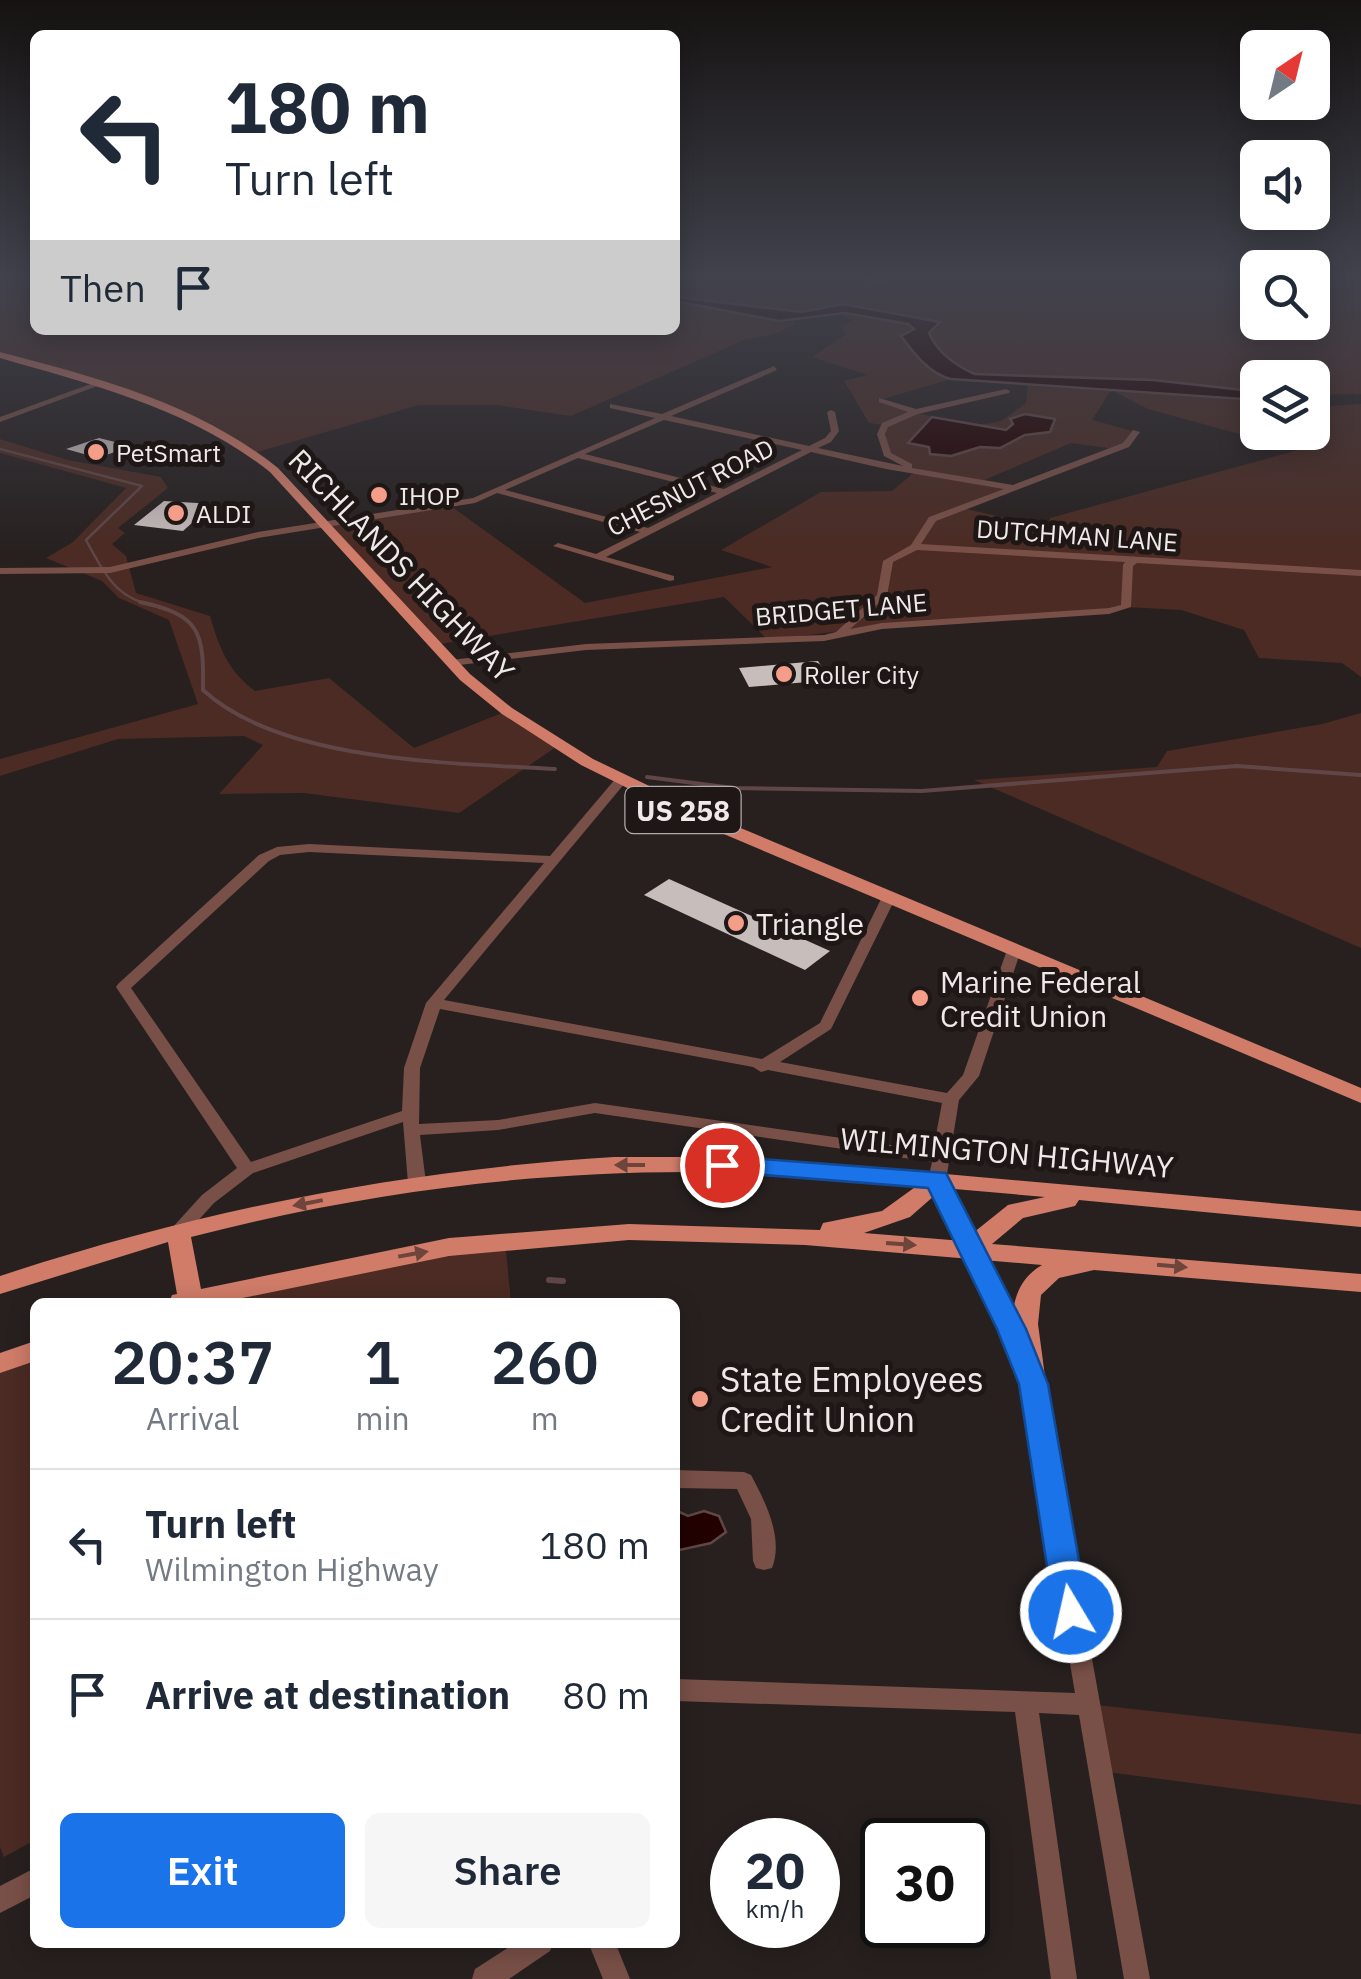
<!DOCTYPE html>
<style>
:root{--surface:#fff;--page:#f6f6f7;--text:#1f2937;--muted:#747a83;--line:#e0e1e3;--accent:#1a73e8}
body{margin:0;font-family:"IBM Plex Sans",sans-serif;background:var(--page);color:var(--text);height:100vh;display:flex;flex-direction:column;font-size:38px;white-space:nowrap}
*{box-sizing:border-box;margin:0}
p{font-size:32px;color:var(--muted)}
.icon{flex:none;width:55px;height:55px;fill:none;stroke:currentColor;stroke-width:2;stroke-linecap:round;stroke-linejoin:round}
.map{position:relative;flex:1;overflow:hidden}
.side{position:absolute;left:30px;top:1298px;width:650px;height:650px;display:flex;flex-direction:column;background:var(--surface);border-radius:15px;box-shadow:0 5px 25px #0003}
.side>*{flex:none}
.banner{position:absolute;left:30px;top:30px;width:650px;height:305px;border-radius:15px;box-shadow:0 5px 25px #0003;background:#fff;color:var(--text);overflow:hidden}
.needle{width:65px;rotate:35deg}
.fabs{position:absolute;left:1240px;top:30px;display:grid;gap:20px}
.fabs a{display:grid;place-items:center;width:90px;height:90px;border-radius:15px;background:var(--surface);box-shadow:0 5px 25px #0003;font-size:50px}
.speed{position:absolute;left:710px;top:1818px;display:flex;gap:20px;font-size:50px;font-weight:700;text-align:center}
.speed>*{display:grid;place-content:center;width:130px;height:130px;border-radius:50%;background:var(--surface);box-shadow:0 5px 25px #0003;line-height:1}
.speed small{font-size:25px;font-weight:400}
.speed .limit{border:5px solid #111;border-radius:15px;background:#fff;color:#111}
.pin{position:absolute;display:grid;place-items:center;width:85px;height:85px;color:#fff;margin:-42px;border:5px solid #fff;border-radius:50%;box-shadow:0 2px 10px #0007}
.me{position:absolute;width:110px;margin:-55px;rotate:351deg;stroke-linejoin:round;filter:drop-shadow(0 0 8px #0008)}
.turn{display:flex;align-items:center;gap:35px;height:210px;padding:0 30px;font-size:45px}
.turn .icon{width:130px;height:130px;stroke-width:2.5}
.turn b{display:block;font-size:70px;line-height:85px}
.then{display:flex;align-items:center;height:95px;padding:0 30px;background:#0003;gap:20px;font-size:38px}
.eta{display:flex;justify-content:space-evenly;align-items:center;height:170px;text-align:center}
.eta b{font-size:60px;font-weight:600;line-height:70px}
.action{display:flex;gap:20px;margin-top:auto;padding:20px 30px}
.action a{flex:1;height:115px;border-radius:15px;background:var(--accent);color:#fff;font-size:40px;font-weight:600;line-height:115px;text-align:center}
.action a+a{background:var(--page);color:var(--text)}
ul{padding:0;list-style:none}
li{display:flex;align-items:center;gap:30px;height:150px;padding:0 30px;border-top:2px solid var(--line)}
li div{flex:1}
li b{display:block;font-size:38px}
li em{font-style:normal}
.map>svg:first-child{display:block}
.green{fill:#4b2b23;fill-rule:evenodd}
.water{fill:#200;stroke:#604646;stroke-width:2.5}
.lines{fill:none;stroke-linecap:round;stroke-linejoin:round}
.stream-far2{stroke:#604646;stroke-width:2.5}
.stream-far1{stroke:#604646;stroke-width:4}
.stream{stroke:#604646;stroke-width:6}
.building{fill:#c7bebb}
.minor{fill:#795047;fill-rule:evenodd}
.major{fill:#d07c69;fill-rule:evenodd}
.oneway{fill:#6e443b}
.route{fill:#1a73e8;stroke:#114b97;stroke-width:2.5}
.poi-dot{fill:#f49e8a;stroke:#1e1716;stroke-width:4}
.labels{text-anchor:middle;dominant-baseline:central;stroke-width:10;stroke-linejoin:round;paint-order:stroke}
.far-poi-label{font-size:25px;fill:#efeae9;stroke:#1e1716;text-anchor:start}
.far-street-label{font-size:25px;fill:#efeae9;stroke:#1e1716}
.shield{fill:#1e1716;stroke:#b0abaa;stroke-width:2.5}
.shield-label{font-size:28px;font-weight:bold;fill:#efeae9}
.street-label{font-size:30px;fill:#efeae9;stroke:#1e1716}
.poi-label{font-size:30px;fill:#efeae9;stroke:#1e1716;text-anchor:start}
.near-poi-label{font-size:35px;fill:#efeae9;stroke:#1e1716;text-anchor:start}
</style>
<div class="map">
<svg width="1361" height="1979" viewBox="0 0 1361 1979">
<rect width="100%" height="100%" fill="#27201f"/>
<!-- green -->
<g class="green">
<path d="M 0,277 L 35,277 L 35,330 L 675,330 L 675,301 L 795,324 L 774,334 L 744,340 L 571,416 L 497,405 L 419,405 L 254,453 L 168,407 L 0,355 Z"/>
<path d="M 675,277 L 1257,277 L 1258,322 L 1312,322 L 1313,277 L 1361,277 L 1361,394 L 1313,395 L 1312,378 L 1258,378 L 1257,392 L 1153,380 L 975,374 C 956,366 936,352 929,333 L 940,327 L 843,304 L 802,312 L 675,297 Z"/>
<path d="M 841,314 L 914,326 L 901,336 L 933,372 L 951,379 L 883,399 C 914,412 966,432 1000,421 C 1008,418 1018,408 1026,403 L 1028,386 L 1257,400 L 1258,432 L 1312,432 L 1313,407 L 1361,404 L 1361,677 L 1342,663 L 1259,658 L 1244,630 L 1181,610 L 1126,607 L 882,626 L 768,640 L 724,597 L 434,645 L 322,523 L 448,504 L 585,603 L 772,567 L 721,550 L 821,492 L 892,491 L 916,471 L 887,454 L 885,425 L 869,423 L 844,381 L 868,375 L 812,357 L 845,335 L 841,326 L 853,321 ZM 1111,390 L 1148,409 L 1298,450 L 1050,518 L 1049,528 L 962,508 L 1010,487 L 982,481 L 1071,443 L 1114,449 L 1133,440 L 1136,432 L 1092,420 Z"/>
<path d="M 0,439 L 68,460 L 161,477 L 168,488 L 118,528 L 125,533 L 112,544 L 126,556 L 136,593 L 210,616 C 219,647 228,671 255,691 L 329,678 L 414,748 L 507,711 L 559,745 L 459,813 L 304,793 L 219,794 L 263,745 L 244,736 L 118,739 L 0,776 L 0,759 L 198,704 L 169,620 L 119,598 L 102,581 L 46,558 L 73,542 L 126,488 L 0,453 Z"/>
<path d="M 1361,713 L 1361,948 L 974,780 L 1157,767 L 1167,751 L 1322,724 Z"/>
<path d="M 505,1241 L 511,1302 L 181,1302 L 191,1300 Z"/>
<path d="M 35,1351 L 35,1840 L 4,1857 L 0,1847 L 0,1363 Z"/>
<path d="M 1087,1704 L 1361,1734 L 1361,1805 L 1099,1771 Z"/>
</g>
<!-- water -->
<g class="water">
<path d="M 675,297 L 802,312 L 843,304 L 940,322 L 929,333 C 937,352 956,366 975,374 L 1153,380 L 1252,391 L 1257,392 L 1257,400 L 951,379 C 929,374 914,353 901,336 L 914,329 L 908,324 L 845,313 L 779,321 L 675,301 Z"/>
<path d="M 1025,414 L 1055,419 L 1050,432 L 1025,435 L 1000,448 L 980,447 L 951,456 L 930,454 L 929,447 L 908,443 L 932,417 L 1006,430 L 1013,424 L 1010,419 Z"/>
<path d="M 675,1510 L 688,1516 L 704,1511 L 719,1516 L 726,1532 L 711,1543 L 675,1551 Z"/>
</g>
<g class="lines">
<!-- stream-far2 -->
<path class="stream-far2" d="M 0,449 L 142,486 L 86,540 C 103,571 115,598 152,605"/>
<!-- stream-far1 -->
<g class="stream-far1">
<path d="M 140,602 C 200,615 204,631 203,690 C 281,762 452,763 555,769"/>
<path d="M 647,777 L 733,788 L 922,791 L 1237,766 L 1361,775"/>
</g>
<!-- stream -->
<path class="stream" d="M 549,1280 L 563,1281"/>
</g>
<!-- building -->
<g class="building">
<path d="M 99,438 L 131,446 L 98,458 L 66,449 Z"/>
<path d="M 164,501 L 213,504 L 183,531 L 134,525 Z"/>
<path d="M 818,661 L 830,680 L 749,687 L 739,668 Z"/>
<path d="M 669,879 L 830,951 L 805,970 L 644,895 Z"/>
</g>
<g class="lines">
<!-- minor -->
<g class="minor">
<path d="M 853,277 L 867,277 L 886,282 L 883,284 Z"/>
<path d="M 774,366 L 777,370 L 671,416 L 809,446 L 825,438 L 831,431 L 827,412 L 831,410 L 835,412 L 839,431 L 831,442 L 818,448 L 903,466 L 884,456 L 877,434 L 882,423 L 908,412 L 879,402 L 879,398 L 916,409 L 1006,389 L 1010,391 L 1009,393 L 918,414 L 888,427 L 885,434 L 891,453 L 912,464 L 912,468 L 1013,485 L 1123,443 L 1133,430 L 1140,432 L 1129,447 L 936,521 L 921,544 L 1361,570 L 1361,576 L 1137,563 L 1133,566 L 1131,607 L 1109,614 L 882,629 L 824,641 L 586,650 L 451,666 L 445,663 L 451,660 L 586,644 L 824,635 L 836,632 L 877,595 L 883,561 L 911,545 L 929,517 L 1004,489 L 886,469 L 811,452 L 606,557 L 674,576 L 674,580 L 670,581 L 553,546 L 558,543 L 596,554 L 640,532 L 497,493 L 475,503 L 258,538 L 110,573 L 0,574 L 0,568 L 110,567 L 258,532 L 473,498 L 655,418 L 610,408 L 610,404 L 662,414 ZM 664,420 L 802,450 L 724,489 L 585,454 ZM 578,458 L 717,493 L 648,528 L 505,490 ZM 917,550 L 1125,562 L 1123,565 L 1121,605 L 1109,608 L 882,623 L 850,629 L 887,596 L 893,562 Z"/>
<path d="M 96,382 L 103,384 L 0,422 L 0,417 Z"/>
<path d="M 621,776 L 627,780 L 625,783 L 444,1000 L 762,1059 L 820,1023 L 882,897 L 889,893 L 896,897 L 831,1029 L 780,1062 L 947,1093 L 963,1075 L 1007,950 L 1014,946 L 1019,947 L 1021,950 L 979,1076 L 959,1100 L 946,1180 L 1030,1351 L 1027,1356 L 1020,1358 L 1013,1356 L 1010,1351 L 928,1180 L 932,1162 L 595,1113 L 498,1130 L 420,1135 L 426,1183 L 423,1187 L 411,1187 L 408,1183 L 403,1122 L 253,1173 L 214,1203 L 184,1236 L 172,1236 L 169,1232 L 172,1228 L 202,1195 L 237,1168 L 116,987 L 118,984 L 259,855 L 277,847 L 309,844 L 550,856 L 617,777 ZM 309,852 L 544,863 L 426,1003 L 404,1068 L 402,1111 L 251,1162 L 131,988 L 269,861 L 280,855 ZM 440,1009 L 753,1067 L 761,1072 L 768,1070 L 942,1103 L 933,1151 L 595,1103 L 498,1120 L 419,1124 L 420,1068 Z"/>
<path d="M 1031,1369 L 1038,1372 L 1041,1377 L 1150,1979 L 1124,1979 L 1079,1715 L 1039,1713 L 1077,1979 L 1051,1979 L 1015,1712 L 675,1701 L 675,1679 L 1075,1693 L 1021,1377 L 1024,1372 Z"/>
<path d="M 675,1470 L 744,1472 L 751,1475 C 765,1501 784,1538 772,1568 L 764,1570 L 756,1568 L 753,1561 L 751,1519 L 737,1489 L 675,1488 Z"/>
<path d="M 35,1868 L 35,1895 L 0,1913 L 0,1886 Z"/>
<path d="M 517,1942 L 554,1942 L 550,1951 L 509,1979 L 472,1979 L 475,1969 Z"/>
<path d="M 588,1942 L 615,1942 L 630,1979 L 603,1979 Z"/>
</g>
<!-- major -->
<g class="major">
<path d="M 0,352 C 99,378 196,403 278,468 L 470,674 L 512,708 L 593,759 L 712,816 L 1361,1088 L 1361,1103 L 700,824 L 581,765 L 502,714 L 460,680 L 270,472 C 190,409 97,386 0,358 Z"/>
<path d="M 614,1157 L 698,1157 L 822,1163 L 1361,1211 L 1361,1227 L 1079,1200 L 1075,1206 L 1023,1218 L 992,1244 L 1361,1274 L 1361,1292 L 1094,1270 L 1059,1278 L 1041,1295 L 1038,1324 L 1046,1384 L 1042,1391 L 1033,1394 L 1024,1391 L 1020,1384 C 1014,1344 999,1290 1042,1265 L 805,1245 L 629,1240 L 449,1256 L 223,1302 L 169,1302 L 172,1295 L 177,1294 L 168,1242 L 0,1294 L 0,1276 C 201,1210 403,1170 614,1157 ZM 698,1172 L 918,1185 L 882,1211 L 823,1223 L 820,1230 L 629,1224 L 449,1238 L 201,1289 L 191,1237 C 356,1194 527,1171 698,1172 ZM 943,1188 L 1045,1197 L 1008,1205 L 963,1241 L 864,1233 L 910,1217 Z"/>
<path d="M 35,1341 L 35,1361 L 0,1373 L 0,1353 Z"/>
</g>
</g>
<!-- one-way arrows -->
<defs><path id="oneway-solid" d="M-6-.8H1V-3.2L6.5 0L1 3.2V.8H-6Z" transform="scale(2.5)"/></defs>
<g class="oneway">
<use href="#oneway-solid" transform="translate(630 1165) rotate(180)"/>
<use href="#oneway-solid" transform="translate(308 1203) rotate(169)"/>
<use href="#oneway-solid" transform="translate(901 1244) rotate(4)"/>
<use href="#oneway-solid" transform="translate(413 1254) rotate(-10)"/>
<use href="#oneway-solid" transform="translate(1172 1266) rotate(5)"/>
</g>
<!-- sky -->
<linearGradient id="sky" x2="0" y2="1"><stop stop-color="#151211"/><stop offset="0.5" stop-color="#41424d"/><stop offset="1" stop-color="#41424d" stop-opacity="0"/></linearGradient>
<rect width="1361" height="554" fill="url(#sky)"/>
<!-- route -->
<path class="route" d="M 722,1156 L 946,1173 L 1026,1329 L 1048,1384 L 1088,1612 L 1083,1623 L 1071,1627 L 1059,1623 L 1054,1612 L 1019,1384 L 997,1329 L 928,1188 L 713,1171 L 709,1165 L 713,1159 Z"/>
<!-- markers -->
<g class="poi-dot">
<circle cx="96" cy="452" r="10"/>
<circle cx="379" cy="495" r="10"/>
<circle cx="176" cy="513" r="10"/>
<circle cx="784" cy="674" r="10"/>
<circle cx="736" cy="923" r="10"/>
<circle cx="920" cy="998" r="10"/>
<circle cx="700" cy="1399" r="10"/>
</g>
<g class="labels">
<!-- far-poi labels -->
<g class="far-poi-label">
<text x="116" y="452">PetSmart</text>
<text x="399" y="495">IHOP</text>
<text x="196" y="513">ALDI</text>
<text x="804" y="674">Roller City</text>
</g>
<!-- far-street labels -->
<g class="far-street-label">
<text transform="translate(690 487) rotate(-27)">CHESNUT ROAD</text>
<text transform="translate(1077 535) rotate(4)">DUTCHMAN LANE</text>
<text transform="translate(841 609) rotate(-5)">BRIDGET LANE</text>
</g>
<!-- shield labels -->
<rect class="shield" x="625.5" y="787" width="115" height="46" rx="8"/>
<g class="shield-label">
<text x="683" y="810">US 258</text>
</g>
<!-- street labels -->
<g class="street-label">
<text transform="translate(402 565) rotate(46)">RICHLANDS HIGHWAY</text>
<text transform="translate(1007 1152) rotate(5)">WILMINGTON HIGHWAY</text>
</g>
<!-- poi labels -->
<g class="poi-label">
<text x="756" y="923">Triangle</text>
<text x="940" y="981">Marine Federal<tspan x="940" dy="34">Credit Union</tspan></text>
</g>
<!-- near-poi labels -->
<g class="near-poi-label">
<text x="720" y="1379">State Employees<tspan x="720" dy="40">Credit Union</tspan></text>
</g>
</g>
</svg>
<div class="fabs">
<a><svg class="needle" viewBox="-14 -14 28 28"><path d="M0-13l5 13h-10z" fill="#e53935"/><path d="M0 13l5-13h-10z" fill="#747a83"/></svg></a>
<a><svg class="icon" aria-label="sound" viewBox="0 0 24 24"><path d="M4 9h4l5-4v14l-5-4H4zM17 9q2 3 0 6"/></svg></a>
<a><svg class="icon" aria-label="search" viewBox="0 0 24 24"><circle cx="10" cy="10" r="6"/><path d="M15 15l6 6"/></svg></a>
<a><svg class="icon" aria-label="layers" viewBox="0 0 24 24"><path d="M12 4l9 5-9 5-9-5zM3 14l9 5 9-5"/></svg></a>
</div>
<div class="speed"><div>20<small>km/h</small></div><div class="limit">30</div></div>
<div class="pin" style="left:722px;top:1165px;background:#d93025"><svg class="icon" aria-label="arrive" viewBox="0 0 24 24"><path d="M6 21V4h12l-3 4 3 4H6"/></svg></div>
<svg class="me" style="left:1071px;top:1612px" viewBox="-20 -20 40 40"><circle r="17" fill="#1a73e8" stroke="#fff" stroke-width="3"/><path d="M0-11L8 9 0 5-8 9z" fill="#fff"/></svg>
<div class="banner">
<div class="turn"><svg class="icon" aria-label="left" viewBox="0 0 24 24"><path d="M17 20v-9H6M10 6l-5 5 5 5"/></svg><div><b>180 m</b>Turn left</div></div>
<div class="then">Then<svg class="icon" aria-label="arrive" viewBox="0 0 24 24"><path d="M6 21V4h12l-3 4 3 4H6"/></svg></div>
</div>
<section class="side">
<div class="eta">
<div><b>20:37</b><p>Arrival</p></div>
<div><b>1</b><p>min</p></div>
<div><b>260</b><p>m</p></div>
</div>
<ul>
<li><svg class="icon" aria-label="left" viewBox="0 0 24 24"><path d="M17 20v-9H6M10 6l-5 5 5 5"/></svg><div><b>Turn left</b><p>Wilmington Highway</p></div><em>180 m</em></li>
<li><svg class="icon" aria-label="arrive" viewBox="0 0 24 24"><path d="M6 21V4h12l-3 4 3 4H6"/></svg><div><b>Arrive at destination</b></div><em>80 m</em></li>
</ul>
<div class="action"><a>Exit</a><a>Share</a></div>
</section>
</div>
